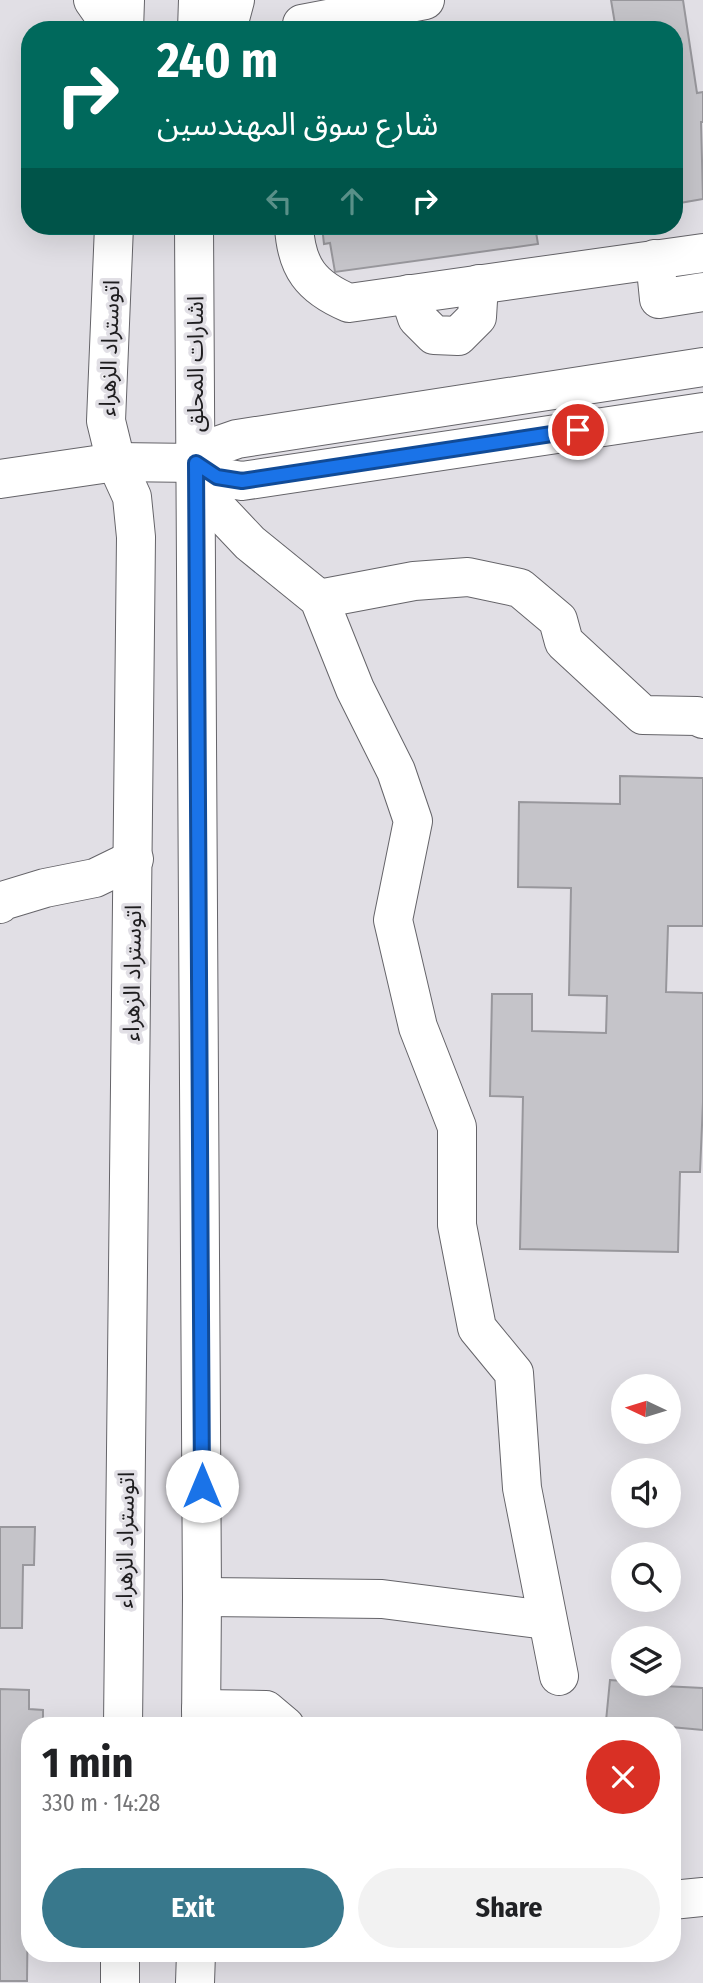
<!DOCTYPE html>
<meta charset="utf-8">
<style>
:root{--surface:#fff;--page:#f2f2f2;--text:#202124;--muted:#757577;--accent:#38788c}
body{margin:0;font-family:"Fira Sans Condensed","Noto Sans Arabic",sans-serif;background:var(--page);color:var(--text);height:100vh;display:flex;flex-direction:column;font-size:26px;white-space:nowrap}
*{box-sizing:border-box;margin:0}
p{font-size:23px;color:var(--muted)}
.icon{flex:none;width:38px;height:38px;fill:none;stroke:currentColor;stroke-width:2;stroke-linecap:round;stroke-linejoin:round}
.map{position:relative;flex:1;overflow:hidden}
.details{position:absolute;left:21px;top:1717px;width:660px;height:245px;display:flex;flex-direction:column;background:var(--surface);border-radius:28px;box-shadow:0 7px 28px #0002}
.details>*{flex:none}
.banner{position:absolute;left:21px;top:21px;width:662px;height:214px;border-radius:28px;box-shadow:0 7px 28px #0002;background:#00695c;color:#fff;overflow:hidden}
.needle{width:46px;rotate:274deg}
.controls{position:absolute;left:611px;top:1374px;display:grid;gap:14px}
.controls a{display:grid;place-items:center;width:70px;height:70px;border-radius:50%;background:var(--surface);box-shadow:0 7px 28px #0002;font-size:35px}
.pin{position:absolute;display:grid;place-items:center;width:60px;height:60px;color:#fff;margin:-30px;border:4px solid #fff;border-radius:50%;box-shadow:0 2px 7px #0007}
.me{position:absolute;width:77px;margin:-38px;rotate:0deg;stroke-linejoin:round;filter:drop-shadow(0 0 5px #0008)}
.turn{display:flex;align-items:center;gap:24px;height:147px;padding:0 21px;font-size:32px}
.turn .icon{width:91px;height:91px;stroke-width:2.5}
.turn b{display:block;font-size:49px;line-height:60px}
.lanes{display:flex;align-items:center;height:66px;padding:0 21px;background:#0003;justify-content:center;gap:35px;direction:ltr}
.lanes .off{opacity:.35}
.round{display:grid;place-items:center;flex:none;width:74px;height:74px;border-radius:37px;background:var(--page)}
.overview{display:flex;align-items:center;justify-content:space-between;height:119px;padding:0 21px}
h1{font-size:42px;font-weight:700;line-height:52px}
.button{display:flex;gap:14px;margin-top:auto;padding:14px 21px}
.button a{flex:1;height:80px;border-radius:42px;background:var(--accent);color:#fff;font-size:28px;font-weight:700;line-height:80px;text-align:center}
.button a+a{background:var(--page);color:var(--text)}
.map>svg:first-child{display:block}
.building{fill:#c5c4c9;stroke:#98979c;stroke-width:2}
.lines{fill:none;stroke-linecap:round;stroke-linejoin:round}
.minor-casing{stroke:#656469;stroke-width:40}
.highway-casing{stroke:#656469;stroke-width:40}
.minor{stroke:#fff;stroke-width:38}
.highway{stroke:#fff;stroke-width:38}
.route-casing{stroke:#114b97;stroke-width:18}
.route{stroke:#1a73e8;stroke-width:12}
.labels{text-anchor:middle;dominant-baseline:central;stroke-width:7;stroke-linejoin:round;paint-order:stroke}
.street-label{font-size:23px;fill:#1e1d1f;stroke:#e1dfe5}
</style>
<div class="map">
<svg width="703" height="1983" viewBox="0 0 703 1983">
<rect width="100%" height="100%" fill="#e1dfe5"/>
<!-- building -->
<g class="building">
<path d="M 611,0 L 683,0 L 697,93 L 703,92 L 703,122 L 701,122 L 703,199 L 674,204 L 674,30 L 616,30 Z"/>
<path d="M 322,226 L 535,226 L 538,244 L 335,272 L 330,243 L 324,244 Z"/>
<path d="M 620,776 L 703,778 L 703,926 L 668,926 L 666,992 L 703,993 L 703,1102 L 700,1172 L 680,1172 L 678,1252 L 520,1249 L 523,1097 L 490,1096 L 492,994 L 532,994 L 532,1031 L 606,1033 L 607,996 L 569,995 L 571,888 L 518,887 L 519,802 L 620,804 Z"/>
<path d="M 0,1527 L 35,1527 L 34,1565 L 23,1565 L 22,1628 L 0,1628 Z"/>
<path d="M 610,1680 L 623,1681 L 623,1684 L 703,1688 L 703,1730 L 606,1721 Z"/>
<path d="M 0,1689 L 29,1690 L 29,1709 L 43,1710 L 43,1726 L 30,1726 L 27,1981 L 0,1981 Z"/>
</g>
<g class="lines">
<!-- minor casing -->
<g class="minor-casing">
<g id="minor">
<path d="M 124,30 L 125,0"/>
<path d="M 197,30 L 198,0"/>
<path d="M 301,30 L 302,24 L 425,0"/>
<path d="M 114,226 L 106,421 L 116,462 L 132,497 L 136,537 L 123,1726"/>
<path d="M 194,226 L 202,1597 L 201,1726"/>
<path d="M 294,226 C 296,267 311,287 349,303 L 703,253"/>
<path d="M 655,259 L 659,299 L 703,292"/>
<path d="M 409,294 L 417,318 L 434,335 L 458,336 L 477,317 L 479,284"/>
<path d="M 196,463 L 214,447 L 237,439 L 703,367"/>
<path d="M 196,463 L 217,477 L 242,481 L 703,412"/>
<path d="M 0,479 L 116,462 L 196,463"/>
<path d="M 197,487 L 250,543 L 319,599 L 355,689 L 396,771 L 413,821 L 393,920 L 418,1027 L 457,1127 L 457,1225 L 477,1328 L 514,1373 L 522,1488 L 559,1676"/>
<path d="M 319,599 L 414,581 L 468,577 L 520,588 L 558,620 L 564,642 L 643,715 L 697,716 L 703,719"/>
<path d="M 0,904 L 2,901 L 45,888 L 95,878 L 134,859"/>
<path d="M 202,1597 L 382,1599 L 546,1620"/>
<path d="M 201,1709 L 266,1710 L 285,1726"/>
<path d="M 672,1900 L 703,1897"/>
<path d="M 120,1983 L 120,1953"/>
<path d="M 195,1983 L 196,1953"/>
</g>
</g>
<!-- highway casing -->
<g class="highway-casing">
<g id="highway">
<path d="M 93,0 L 114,30"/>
<path d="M 227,30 L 235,0"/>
</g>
</g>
<!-- minor -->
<use href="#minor" class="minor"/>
<!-- highway -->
<use href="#highway" class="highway"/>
</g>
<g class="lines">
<!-- route casing -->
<g class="route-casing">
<path id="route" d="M 202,1486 L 196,463 L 217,477 L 242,481 L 578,430"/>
</g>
<!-- route -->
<use href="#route" class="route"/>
</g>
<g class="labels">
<!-- street labels -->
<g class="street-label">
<text transform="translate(109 348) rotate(-88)">اتوستراد الزهراء</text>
<text transform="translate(195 364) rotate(-90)">اشارات المحلق</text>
<text transform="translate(132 973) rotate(-89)">اتوستراد الزهراء</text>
<text transform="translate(125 1540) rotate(-89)">اتوستراد الزهراء</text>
</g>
</g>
</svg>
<div class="controls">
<a><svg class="needle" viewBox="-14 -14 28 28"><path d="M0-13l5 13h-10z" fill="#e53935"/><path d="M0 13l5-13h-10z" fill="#757577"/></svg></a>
<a><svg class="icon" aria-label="sound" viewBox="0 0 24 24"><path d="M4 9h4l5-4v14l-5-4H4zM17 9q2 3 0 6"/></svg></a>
<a><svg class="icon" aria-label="search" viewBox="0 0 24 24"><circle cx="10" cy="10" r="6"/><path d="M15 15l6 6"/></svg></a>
<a><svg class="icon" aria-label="layers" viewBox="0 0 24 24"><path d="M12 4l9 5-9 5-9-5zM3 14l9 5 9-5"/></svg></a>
</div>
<div class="pin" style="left:578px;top:430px;background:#d93025"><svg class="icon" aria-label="arrive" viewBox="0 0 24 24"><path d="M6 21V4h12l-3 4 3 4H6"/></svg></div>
<svg class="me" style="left:202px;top:1486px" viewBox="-20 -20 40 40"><circle r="19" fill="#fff"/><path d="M0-13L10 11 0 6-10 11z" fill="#1a73e8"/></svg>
<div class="banner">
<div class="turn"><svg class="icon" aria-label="right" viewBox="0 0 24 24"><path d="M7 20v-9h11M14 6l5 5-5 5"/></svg><div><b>240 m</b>شارع سوق المهندسين</div></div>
<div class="lanes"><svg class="icon off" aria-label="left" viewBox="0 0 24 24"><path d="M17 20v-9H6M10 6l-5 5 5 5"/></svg><svg class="icon off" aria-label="ahead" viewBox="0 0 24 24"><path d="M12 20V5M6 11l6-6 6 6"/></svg><svg class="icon" aria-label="right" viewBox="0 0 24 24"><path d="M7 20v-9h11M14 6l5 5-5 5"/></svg></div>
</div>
<section class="details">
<div class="overview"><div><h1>1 min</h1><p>330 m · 14:28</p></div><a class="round" style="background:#d93025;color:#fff"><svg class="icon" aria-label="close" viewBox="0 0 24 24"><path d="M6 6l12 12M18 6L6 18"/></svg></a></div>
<div class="button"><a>Exit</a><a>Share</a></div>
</section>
</div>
